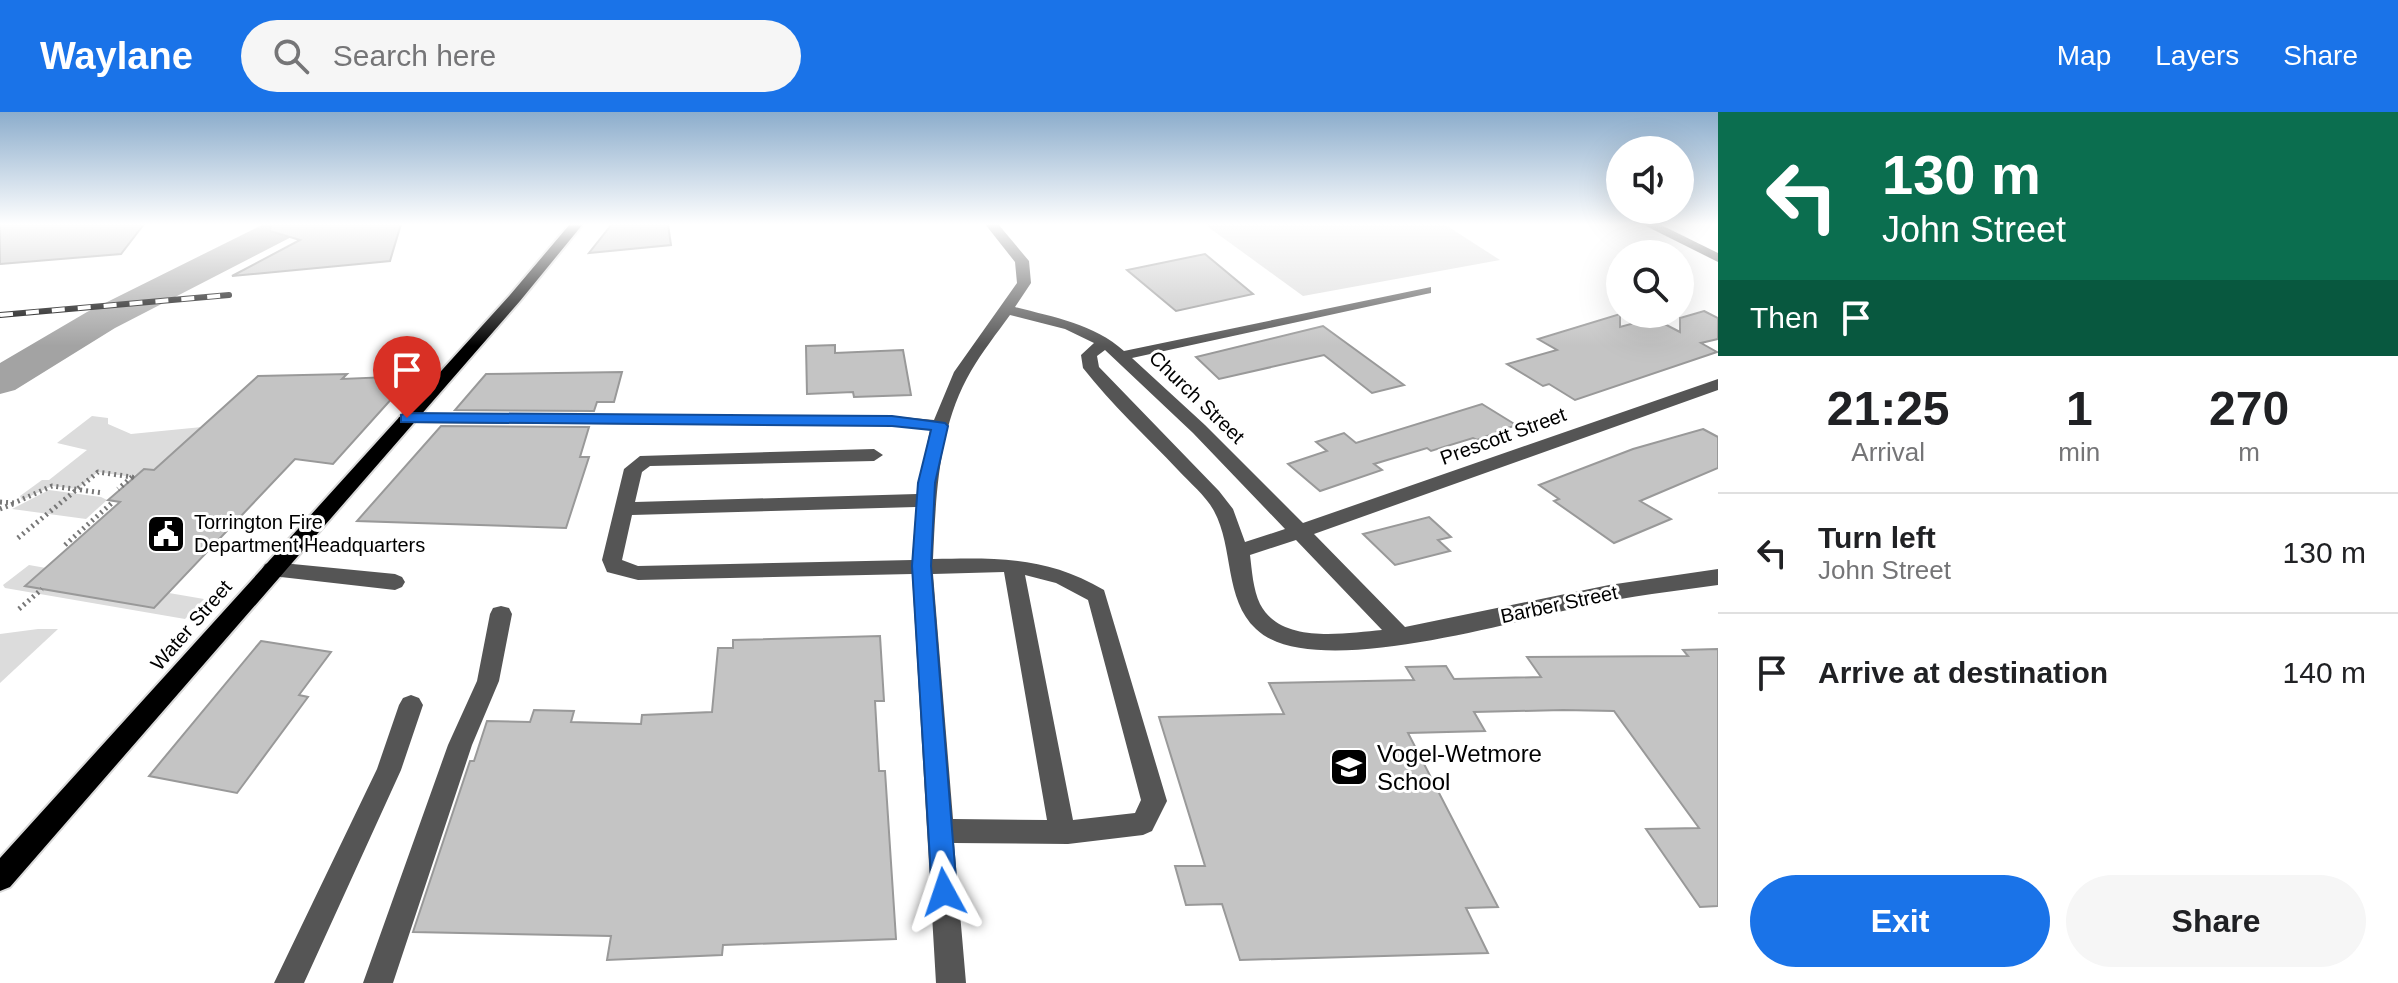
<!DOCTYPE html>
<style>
:root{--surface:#fff;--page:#f6f6f6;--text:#202124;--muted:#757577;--line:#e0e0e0;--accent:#1a73e8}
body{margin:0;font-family:Helvetica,sans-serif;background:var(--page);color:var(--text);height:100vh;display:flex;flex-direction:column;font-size:30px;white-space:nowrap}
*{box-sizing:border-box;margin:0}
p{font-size:26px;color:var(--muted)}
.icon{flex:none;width:44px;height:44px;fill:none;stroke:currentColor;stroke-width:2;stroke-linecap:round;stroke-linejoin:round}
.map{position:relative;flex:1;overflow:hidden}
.sheet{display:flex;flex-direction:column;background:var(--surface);width:680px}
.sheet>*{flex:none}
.top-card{background:#0b6e4f;color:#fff;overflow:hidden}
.fabs{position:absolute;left:1606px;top:24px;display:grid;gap:16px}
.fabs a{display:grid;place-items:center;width:88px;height:88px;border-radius:50%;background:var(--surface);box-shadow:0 8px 32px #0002;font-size:40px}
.pin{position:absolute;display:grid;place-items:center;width:68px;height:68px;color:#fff;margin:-82px -34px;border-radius:50% 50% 50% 0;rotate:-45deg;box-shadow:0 0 8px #0007}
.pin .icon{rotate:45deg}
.me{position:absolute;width:88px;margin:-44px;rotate:355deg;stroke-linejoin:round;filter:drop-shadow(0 0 6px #0008)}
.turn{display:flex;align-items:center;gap:28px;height:168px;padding:0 32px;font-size:36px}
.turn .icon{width:104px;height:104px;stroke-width:2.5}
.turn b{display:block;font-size:56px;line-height:68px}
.then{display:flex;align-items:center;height:76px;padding:0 32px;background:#0003;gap:16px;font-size:30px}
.eta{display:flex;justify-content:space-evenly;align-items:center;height:136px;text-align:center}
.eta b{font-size:48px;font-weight:800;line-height:56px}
.button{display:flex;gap:16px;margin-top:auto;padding:16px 32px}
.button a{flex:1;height:92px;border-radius:48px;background:var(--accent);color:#fff;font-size:32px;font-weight:800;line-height:92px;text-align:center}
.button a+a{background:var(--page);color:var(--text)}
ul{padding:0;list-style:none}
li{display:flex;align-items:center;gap:24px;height:120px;padding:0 32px;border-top:2px solid var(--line)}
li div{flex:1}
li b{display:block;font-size:30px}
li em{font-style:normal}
header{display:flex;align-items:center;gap:48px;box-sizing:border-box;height:112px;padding:0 40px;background:var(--accent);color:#fff}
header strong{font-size:38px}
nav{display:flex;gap:44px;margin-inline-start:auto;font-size:28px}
.search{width:560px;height:72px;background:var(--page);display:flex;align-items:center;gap:20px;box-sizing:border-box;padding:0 28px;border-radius:44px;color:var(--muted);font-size:30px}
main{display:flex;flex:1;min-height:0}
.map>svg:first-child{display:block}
.green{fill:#dcdcdc}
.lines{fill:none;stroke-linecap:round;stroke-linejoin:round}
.river{fill:#a3a3a3;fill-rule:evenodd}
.building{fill:#c4c4c4;stroke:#999;stroke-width:2}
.major-casing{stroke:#dbdbdb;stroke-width:4}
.path{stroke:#777;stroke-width:5;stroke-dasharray:2 4;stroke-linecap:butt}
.minor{fill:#555;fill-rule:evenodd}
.major{fill:#000;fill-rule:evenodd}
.rail-casing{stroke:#000;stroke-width:6}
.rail{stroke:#fff;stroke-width:4;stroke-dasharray:13;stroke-linecap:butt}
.route{fill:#1a73e8;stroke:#114b97;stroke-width:2}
.labels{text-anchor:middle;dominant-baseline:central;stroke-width:6;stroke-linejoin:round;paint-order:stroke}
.street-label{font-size:20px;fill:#000;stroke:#fff}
.poi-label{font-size:20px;fill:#000;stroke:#fff;text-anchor:start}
.near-poi-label{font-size:24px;fill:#000;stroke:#fff;text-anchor:start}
</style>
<header>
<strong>Waylane</strong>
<div class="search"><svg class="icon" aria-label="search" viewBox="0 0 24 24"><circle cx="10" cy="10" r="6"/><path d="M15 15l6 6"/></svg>Search here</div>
<nav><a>Map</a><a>Layers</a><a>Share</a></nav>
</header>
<main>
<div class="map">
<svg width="1718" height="871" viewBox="0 0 1718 871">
<rect width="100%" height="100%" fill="#fff"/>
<!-- green -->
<g class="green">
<path d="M 1204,112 L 1444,112 L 1500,148 L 1303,184 Z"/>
<path d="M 92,304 L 108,306 L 108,312 L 131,322 L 202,315 L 163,359 L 144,357 L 132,365 L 98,360 L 77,377 L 52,374 L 22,388 L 20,384 L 42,368 L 49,368 L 87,338 L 57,331 Z"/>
<path d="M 49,378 L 101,385 L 107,388 L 86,407 L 12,397 Z"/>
<path d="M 29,453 L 46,456 L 26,474 L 153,496 L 169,481 L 204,487 L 185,507 L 5,476 L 3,473 Z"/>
<path d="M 38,517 L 58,517 L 0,571 L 0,522 Z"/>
</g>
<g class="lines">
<!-- river -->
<path class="river" d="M 264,112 L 308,112 L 303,119 L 115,216 L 15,278 L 0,282 L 0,251 L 87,200 Z"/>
</g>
<!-- building -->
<g class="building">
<path d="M 0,112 L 144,112 L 121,142 L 0,152 Z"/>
<path d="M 271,112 L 401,112 L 390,149 L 232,164 L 300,128 L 270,119 Z"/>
<path d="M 612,112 L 668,112 L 671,133 L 589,141 Z"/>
<path d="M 1205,142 L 1253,182 L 1176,199 L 1127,158 Z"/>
<path d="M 1704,199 L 1718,206 L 1718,227 L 1701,231 L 1717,240 L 1575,288 L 1549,272 L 1543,274 L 1507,252 L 1557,238 L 1538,227 L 1620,202 L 1620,215 L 1653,206 L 1680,220 L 1680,206 Z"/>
<path d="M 1323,214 L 1404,273 L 1372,281 L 1324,243 L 1219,267 L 1196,245 Z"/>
<path d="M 835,233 L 835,241 L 903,238 L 911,283 L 854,285 L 853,280 L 807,282 L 806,234 Z"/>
<path d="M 622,260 L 614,290 L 597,290 L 594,299 L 455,298 L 486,262 Z"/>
<path d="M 347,262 L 342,267 L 412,264 L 333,352 L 295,347 L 154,496 L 25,474 L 120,390 L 108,388 L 144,357 L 154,358 L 258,264 Z"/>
<path d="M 1482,292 L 1516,313 L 1477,328 L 1473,326 L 1431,339 L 1427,336 L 1374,352 L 1382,358 L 1320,379 L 1288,352 L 1327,339 L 1316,330 L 1344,321 L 1356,331 Z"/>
<path d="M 441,314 L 589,315 L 580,345 L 589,345 L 566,416 L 357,409 Z"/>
<path d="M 1703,317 L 1718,325 L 1718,356 L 1640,389 L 1671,407 L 1614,431 L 1554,389 L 1559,387 L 1539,373 L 1633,337 Z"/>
<path d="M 1429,405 L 1451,425 L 1438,428 L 1450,439 L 1395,453 L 1363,422 Z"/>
<path d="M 880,524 L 884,589 L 875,589 L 879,659 L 885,659 L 896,827 L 723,833 L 722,843 L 607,848 L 611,824 L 413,820 L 470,649 L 474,649 L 487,609 L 530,610 L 534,598 L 574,599 L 571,610 L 641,612 L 642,603 L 712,600 L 718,536 L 733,536 L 733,528 Z"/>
<path d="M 261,529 L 331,540 L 299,583 L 308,585 L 237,681 L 149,664 Z"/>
<path d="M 1718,537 L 1718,794 L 1700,795 L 1646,717 L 1699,716 L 1614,599 L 1563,598 L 1474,600 L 1485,619 L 1408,621 L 1498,795 L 1466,796 L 1488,841 L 1240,848 L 1222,792 L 1186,793 L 1175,754 L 1205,754 L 1159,605 L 1284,602 L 1269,571 L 1414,568 L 1406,555 L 1446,554 L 1454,567 L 1541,565 L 1527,545 L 1688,544 L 1683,538 Z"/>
</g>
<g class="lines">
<!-- major casing -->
<g class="major-casing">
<path id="major" d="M 570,112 L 583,112 L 520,189 L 10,775 L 0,779 L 0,746 L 510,183 Z"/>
</g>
<!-- path -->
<g class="path">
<path d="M 0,390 L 14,391 L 52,374 L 103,381"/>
<path d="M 0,397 L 13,392"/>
<path d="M 18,426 L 98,360 L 132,365 L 118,377"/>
<path d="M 65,433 L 114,389"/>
<path d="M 19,497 L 42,477"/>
</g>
<!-- minor -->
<g class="minor">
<path d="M 985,112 L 998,112 L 1029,149 L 1031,171 L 1015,195 C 1053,205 1094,212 1124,239 L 1431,175 L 1431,181 L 1426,182 L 1132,246 L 1205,313 L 1303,411 L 1718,267 L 1718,278 L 1314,422 L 1405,515 L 1609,473 L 1718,457 L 1718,473 C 1674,479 1630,484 1586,494 C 1515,508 1312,571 1256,517 C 1224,487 1234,436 1214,399 C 1206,384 1190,371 1178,358 C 1147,325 1111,292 1083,256 L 1081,243 L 1094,231 L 1065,217 L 1010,203 C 997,221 982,240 971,259 C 938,315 936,384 933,447 C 998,446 1046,444 1104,478 L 1167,689 L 1152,719 L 1143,723 L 1068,732 L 954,731 L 966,871 L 936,871 L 912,462 L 638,468 L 607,460 L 602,448 L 624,357 L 640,344 L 874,337 L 883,343 L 874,349 L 650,354 L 642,360 L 635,390 L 917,382 L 930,318 L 892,314 L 407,311 L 398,306 L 407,301 L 892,304 L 934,308 L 954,260 L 1017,171 L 1015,150 ZM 1105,238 L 1193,321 L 1285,417 L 1245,430 L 1233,397 L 1219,379 L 1099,255 L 1097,244 ZM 916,395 L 912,448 L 638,454 L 622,448 L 632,403 ZM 1296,428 L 1382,518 C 1345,521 1281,533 1260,492 C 1253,477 1252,459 1250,443 ZM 1004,460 L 1047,708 L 953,707 L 933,462 ZM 1025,463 L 1056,471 L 1088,488 L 1141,688 L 1135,701 L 1073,708 Z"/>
<path d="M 1642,112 L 1659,112 L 1718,141 L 1718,150 Z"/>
<path d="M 272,450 L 395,462 L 402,465 L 405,470 L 402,475 L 395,478 L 272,464 L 265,462 L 262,457 L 265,452 Z"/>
<path d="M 501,494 L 509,496 L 512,502 L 499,569 L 472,633 L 393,871 L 363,871 L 448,633 L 477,569 L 490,502 L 493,496 Z"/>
<path d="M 411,583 L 419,586 L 423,593 L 401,658 L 304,871 L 274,871 L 377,657 L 399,593 L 403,586 Z"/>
</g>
<!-- major -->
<use href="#major" class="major"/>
<!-- rail casing -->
<g class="rail-casing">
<path id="rail" d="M 0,203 L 229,183"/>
</g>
<!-- rail -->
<use href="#rail" class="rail"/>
</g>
<!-- sky -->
<linearGradient id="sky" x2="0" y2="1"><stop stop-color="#8cadcc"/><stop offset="0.48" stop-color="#fff"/><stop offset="1" stop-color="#fff" stop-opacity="0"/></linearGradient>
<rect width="1718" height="234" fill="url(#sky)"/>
<!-- route -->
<path class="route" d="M 407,301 L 892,304 L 945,311 L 948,314 L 935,371 L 931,454 L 957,780 L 953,789 L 944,792 L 935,789 L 932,780 L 912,454 L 918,371 L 931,318 L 892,314 L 401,310 L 401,303 Z"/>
<!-- icons -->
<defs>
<g id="civic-square" transform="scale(2)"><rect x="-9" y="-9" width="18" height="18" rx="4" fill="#000" stroke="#fff"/><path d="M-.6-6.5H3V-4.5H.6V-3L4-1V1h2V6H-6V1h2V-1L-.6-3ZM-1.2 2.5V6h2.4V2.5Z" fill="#fff"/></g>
<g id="school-square" transform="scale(2)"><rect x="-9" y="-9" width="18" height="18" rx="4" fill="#000" stroke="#fff"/><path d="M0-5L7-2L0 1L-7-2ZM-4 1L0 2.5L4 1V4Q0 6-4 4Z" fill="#fff"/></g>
</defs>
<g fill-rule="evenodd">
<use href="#civic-square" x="166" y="422"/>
<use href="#school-square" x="1349" y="655"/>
</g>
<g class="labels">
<!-- street labels -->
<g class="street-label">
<text transform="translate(1197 285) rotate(44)">Church Street</text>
<text transform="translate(1503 324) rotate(-20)">Prescott Street</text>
<text transform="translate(1559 492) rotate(-12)">Barber Street</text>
<text transform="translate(191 513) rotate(-49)">Water Street</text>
</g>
<!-- poi labels -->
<g class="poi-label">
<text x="194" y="410">Torrington Fire<tspan x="194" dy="23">Department Headquarters</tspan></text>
</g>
<!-- near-poi labels -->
<g class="near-poi-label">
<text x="1377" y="641">Vogel-Wetmore<tspan x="1377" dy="28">School</tspan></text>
</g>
</g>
</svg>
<div class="fabs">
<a><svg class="icon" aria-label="sound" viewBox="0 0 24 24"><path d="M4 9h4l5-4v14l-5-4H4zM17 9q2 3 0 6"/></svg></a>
<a><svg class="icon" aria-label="search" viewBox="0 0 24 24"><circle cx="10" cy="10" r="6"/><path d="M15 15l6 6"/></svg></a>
</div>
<div class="pin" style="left:407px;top:306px;background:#d93025"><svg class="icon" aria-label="arrive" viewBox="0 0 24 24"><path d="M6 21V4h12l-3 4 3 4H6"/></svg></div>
<svg class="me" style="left:944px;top:780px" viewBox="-20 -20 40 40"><path d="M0-17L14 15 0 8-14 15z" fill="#1a73e8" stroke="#fff" stroke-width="4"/></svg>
</div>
<section class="sheet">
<div class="top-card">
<div class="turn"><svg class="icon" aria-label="left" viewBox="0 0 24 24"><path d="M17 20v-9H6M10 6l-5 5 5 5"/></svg><div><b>130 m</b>John Street</div></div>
<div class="then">Then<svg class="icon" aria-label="arrive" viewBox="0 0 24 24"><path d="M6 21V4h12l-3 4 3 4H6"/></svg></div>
</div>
<div class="eta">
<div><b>21:25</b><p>Arrival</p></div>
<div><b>1</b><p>min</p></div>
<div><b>270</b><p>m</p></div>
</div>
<ul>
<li><svg class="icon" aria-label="left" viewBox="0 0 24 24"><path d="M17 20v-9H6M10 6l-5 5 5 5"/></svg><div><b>Turn left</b><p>John Street</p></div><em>130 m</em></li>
<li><svg class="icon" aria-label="arrive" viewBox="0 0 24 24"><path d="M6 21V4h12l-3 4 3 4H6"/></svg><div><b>Arrive at destination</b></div><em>140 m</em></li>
</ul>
<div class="button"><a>Exit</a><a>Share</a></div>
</section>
</main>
